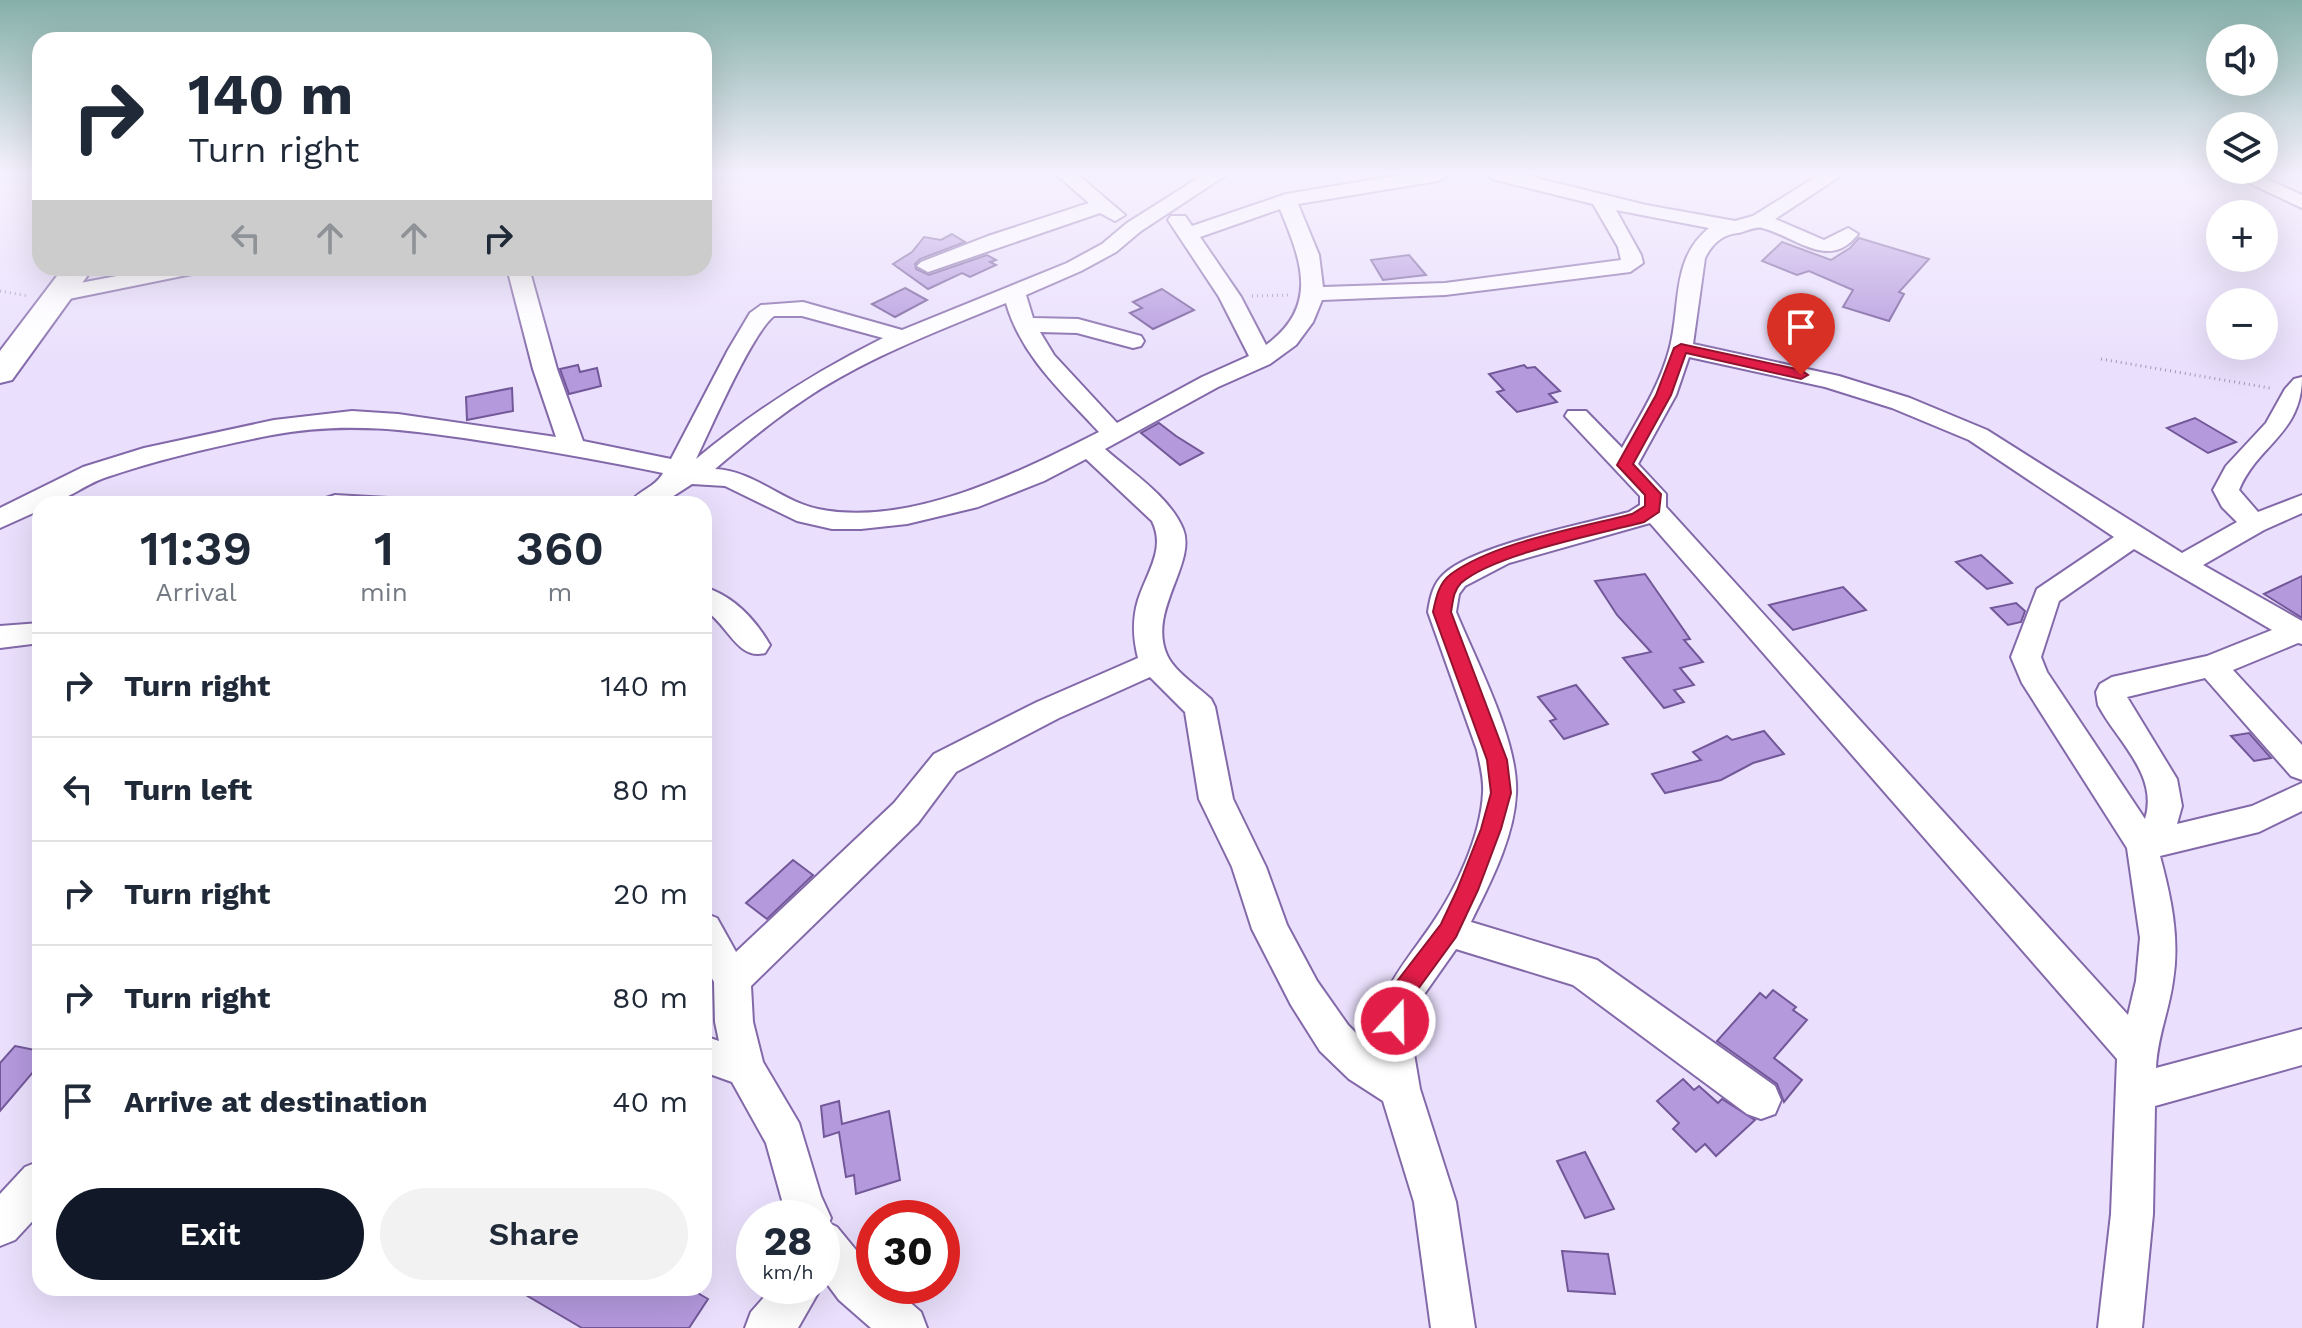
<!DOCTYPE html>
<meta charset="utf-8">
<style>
:root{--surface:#fff;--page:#f2f2f3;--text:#1f2937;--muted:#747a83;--line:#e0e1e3;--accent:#111827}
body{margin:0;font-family:"Work Sans",sans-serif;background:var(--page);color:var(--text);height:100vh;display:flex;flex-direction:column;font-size:30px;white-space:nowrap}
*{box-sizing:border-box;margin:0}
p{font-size:26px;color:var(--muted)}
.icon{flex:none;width:44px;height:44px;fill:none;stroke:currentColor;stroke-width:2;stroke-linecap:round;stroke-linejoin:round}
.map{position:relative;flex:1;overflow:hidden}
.panel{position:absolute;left:32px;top:496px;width:680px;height:800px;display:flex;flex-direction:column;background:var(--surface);border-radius:24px;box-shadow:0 8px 32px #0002}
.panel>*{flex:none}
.top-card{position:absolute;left:32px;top:32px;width:680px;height:244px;border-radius:24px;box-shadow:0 8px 32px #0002;background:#fff;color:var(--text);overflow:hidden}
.controls{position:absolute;left:2206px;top:24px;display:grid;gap:16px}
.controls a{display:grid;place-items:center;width:72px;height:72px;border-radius:50%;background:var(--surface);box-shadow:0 8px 32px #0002;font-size:40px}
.speed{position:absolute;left:736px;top:1200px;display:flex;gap:16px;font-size:40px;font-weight:700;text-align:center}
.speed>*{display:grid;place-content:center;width:104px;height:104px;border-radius:50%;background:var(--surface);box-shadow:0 8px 32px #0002;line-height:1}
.speed small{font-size:20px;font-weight:400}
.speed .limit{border:12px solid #d22;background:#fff;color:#111}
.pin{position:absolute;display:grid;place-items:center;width:68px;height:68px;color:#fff;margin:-82px -34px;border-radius:50% 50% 50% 0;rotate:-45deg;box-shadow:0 0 8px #0007}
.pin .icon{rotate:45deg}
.me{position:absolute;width:88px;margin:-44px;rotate:21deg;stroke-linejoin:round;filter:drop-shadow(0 0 6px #0008)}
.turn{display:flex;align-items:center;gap:28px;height:168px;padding:0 24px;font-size:36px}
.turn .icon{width:104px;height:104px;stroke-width:2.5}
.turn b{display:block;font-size:56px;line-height:68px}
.lanes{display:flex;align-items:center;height:76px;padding:0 24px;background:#0003;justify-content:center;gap:40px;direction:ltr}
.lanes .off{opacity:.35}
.eta{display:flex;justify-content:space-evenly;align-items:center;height:136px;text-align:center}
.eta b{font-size:48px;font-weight:600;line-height:56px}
.cta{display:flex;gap:16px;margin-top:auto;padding:16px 24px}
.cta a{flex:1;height:92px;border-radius:48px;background:var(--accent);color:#fff;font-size:32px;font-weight:600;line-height:92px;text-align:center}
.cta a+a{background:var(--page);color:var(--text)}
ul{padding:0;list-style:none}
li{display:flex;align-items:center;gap:24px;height:104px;padding:0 24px;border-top:2px solid var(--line)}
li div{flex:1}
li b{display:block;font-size:30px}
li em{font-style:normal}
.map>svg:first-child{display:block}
.building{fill:#b499dd;stroke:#725898;stroke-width:2}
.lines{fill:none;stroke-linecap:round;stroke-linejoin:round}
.street-casing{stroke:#8369a9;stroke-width:4}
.secondary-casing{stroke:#8369a9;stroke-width:4}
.path{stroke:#a298b4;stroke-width:3;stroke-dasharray:1 4;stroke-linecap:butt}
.street{fill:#fff;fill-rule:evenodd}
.secondary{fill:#fff;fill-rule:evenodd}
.route{fill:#e11d48;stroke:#92132f;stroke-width:2}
</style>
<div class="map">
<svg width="2302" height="1328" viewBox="0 0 2302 1328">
<rect width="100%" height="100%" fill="#eae0fd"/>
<!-- building -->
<g class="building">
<path d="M 952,234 L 965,242 L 920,259 L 915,264 L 916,269 L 929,275 L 987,255 L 996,260 L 990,262 L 996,265 L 970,277 L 962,273 L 928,289 L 893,264 L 912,252 L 924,237 L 941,240 Z"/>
<path d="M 1859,238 L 1929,259 L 1899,292 L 1904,294 L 1889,321 L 1843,307 L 1853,290 L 1809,271 L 1797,275 L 1762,261 L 1782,242 L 1831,260 L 1850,248 Z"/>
<path d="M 1409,255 L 1426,275 L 1383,280 L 1371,260 Z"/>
<path d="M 905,288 L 927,300 L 895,317 L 872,304 Z"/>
<path d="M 1162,289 L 1194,310 L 1153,329 L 1130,313 L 1142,308 L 1133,302 Z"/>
<path d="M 578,365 L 580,372 L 597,368 L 601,386 L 569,394 L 560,369 Z"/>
<path d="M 1524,365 L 1527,368 L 1535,367 L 1560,391 L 1549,394 L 1557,402 L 1517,412 L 1497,392 L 1504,390 L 1489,374 Z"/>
<path d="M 512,388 L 513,411 L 467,420 L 466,397 Z"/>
<path d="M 2195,418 L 2236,442 L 2208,453 L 2167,428 Z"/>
<path d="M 1159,423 L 1176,436 L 1203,453 L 1180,465 L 1141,433 Z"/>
<path d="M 1981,555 L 2012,583 L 1987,589 L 1956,562 Z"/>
<path d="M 1645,574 L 1690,639 L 1684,640 L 1703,662 L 1680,668 L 1694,685 L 1674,690 L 1684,702 L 1664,708 L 1623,658 L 1651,652 L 1617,615 L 1595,581 Z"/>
<path d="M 2302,576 L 2302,618 L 2264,594 Z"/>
<path d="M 1843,587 L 1866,610 L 1793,630 L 1769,605 Z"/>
<path d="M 2016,603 L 2025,611 L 2021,622 L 2008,625 L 1991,608 Z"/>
<path d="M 1576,685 L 1608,724 L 1564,739 L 1550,721 L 1556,719 L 1538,697 Z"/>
<path d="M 1764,731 L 1784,754 L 1753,763 L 1721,780 L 1665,793 L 1652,774 L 1701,760 L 1693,752 L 1727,736 L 1732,740 Z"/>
<path d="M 2249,733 L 2271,758 L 2254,761 L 2231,736 Z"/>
<path d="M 793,860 L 813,875 L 767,919 L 746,903 Z"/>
<path d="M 1773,990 L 1796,1007 L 1793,1010 L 1807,1020 L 1774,1058 L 1802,1080 L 1784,1102 L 1777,1084 L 1717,1041 L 1760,993 L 1766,998 Z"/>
<path d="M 15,1046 L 40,1051 L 40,1064 L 0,1111 L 0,1063 Z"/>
<path d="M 1683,1079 L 1694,1090 L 1699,1086 L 1718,1103 L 1722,1099 L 1755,1120 L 1716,1156 L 1705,1144 L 1696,1152 L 1673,1129 L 1679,1123 L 1657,1101 Z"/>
<path d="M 839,1101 L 842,1124 L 889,1111 L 900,1180 L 856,1194 L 854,1175 L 846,1177 L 839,1132 L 824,1137 L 821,1106 Z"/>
<path d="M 1585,1152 L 1614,1209 L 1585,1218 L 1557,1161 Z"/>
<path d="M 1562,1251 L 1608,1254 L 1615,1294 L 1568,1291 Z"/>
<path d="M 514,1288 L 689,1288 L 708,1299 L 689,1328 L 582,1328 Z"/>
</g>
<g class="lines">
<!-- street casing -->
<g class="street-casing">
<g id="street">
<path d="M 1057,175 L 1078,175 L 1125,215 L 1115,221 L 1100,213 L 928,272 L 917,266 L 921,262 L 988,236 L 1089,203 Z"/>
<path d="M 1203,175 L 1226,175 L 1141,231 L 1116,252 L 1081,271 L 1026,295 L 1033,318 L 1078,319 L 1141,336 L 1144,341 L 1141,346 L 1133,348 L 1077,333 L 1040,332 L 1054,355 L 1117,423 L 1202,377 L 1249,356 L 1219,297 L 1168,220 L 1171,216 L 1185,216 L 1192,226 L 1286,194 L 1401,175 L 1447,175 L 1438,181 L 1298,204 L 1319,255 L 1323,287 L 1445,283 L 1621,260 L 1618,247 L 1593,204 L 1492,179 L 1490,175 L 1524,175 L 1646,205 L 1735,221 L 1753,216 L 1819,175 L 1842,175 L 1775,219 L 1824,240 L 1848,228 L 1858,234 C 1829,272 1795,236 1762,228 C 1754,226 1746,232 1738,233 C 1723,234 1712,244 1705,258 L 1693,344 L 1839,376 L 1910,398 L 1987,430 L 2182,553 L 2237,522 L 2222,507 L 2213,490 L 2226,466 L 2266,423 L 2285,389 L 2294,379 L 2302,377 C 2302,434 2257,445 2239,490 L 2258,512 L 2302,495 L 2302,513 L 2264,530 L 2203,565 L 2302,621 L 2302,644 L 2298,643 L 2233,670 L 2302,745 L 2302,780 L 2291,776 L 2205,678 L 2127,697 L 2177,779 L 2182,806 L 2177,824 L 2252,806 L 2302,783 L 2302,811 L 2259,832 L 2160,856 C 2171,897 2180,938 2173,981 C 2169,1011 2157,1038 2156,1068 L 2302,1029 L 2302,1065 L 2155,1106 L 2153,1214 L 2142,1328 L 2098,1328 L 2111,1214 L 2117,1059 L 1650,523 L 1509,563 L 1465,586 L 1459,594 L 1456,612 C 1476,661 1519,741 1516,794 C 1514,838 1490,883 1471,922 L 1597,960 L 1775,1086 L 1781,1100 L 1775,1114 L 1761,1119 L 1747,1114 L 1573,985 L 1456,949 L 1418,1003 L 1412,1042 L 1420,1089 L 1456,1202 L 1475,1328 L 1431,1328 L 1414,1202 L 1383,1101 L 1349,1079 L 1320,1051 L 1291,1005 L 1252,929 L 1232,867 L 1199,799 L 1185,712 L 1150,677 L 1059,718 L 956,772 L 918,823 L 751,986 L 753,1022 L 763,1062 L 799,1123 L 821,1196 L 831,1218 L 829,1223 L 837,1227 L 874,1272 L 874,1286 L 891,1286 L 921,1312 L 927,1328 L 871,1328 L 839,1300 L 822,1277 L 822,1218 L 787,1218 L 766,1143 L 732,1082 L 704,1072 L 704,1036 L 719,1041 L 715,1022 L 714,982 L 704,964 L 704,913 L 717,918 L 736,952 L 894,803 L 934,754 L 1037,702 L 1138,658 C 1133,638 1132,620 1138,600 C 1147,572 1166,549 1152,521 L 1086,459 L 1044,481 L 978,507 L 907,524 L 861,529 L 832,529 L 797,521 L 725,486 L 692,484 L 661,504 L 629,504 C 638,490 655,488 663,473 C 603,461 544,450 483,441 C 410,430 346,421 272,435 C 216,446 160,459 107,477 C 84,484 64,504 40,504 L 40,510 L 0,528 L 0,508 L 83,467 L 144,448 L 274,420 L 352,411 L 398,414 L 556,437 L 533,369 L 507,268 L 529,268 L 557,369 L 583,441 L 671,459 L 728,350 L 750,313 L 761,305 L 803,302 L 902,330 L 1067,263 L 1102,244 L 1127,223 ZM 1280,209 C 1301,260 1320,306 1266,345 L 1241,297 L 1200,237 ZM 1616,210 L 1709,228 C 1671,259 1681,303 1670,347 C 1661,383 1640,416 1622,448 L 1586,411 L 1568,411 L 1565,416 L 1640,496 L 1640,505 L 1629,512 C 1584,524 1476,545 1445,573 C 1433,583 1430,598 1428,612 L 1477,750 C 1480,764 1484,778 1483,793 C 1481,836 1456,889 1432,924 C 1404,965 1371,998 1374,1051 L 1348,1025 L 1317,981 L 1287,925 L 1266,867 L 1233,799 L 1215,707 L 1211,699 C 1198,687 1174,671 1167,655 C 1147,611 1197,563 1183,529 C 1170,497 1131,472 1105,449 L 1218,387 L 1270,364 L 1296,345 L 1313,322 L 1322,300 L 1445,295 L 1630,272 L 1643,263 L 1641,255 ZM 1006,303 C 1021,356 1063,393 1099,432 C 1020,472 909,528 818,509 C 781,501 754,471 715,469 C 754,436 794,403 839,378 C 892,348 950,326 1006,303 ZM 774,316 L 802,316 L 883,338 C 815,372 755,410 696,459 C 711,428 752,333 774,316 ZM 1689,357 L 1825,387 L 1892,408 L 1969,440 L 2114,537 L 2037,589 L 2011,657 L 2022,683 L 2127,848 L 2140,938 L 2136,981 L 2128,1015 L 1666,507 L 1666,494 L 1638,464 L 1676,395 ZM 2134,549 L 2272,630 L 2207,656 L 2112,677 L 2100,684 L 2096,692 L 2098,705 C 2117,741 2159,775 2145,819 L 2047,672 L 2041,657 L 2059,601 Z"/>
<path d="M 2232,175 L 2258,175 L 2302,195 L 2302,208 Z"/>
<path d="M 159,268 L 203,268 L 192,274 L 59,301 L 48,294 L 59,287 Z"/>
<path d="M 335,495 L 388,498 L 392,504 L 322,504 L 326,498 Z"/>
<path d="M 704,587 C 733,596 755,619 770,645 L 765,653 C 737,661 727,622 704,610 Z"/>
<path d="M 40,623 L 40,643 L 0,648 L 0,626 Z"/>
<path d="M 40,1161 L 40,1213 L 15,1240 L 0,1246 L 0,1194 L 25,1167 Z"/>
<path d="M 774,1286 L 822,1286 L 798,1328 L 745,1328 L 751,1312 Z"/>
</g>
</g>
<!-- secondary casing -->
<g class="secondary-casing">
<path id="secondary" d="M 63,268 L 93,268 L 12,380 L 0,383 L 0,351 Z"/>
</g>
<!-- path -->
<g class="path">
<path d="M 0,291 L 29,296"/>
<path d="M 1252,296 L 1288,295"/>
<path d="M 2101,359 L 2270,388"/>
</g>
<!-- street -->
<use href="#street" class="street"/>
<!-- secondary -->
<use href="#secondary" class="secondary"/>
</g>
<!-- sky -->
<linearGradient id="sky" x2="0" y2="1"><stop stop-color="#85b0a9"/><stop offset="0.48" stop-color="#f6f1fe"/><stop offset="1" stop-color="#f6f1fe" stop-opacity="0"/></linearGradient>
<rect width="2302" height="361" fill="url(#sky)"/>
<!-- route -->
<path class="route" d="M 1681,344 L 1801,370 L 1808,375 L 1801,379 L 1686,353 L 1671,395 L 1633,464 L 1661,494 L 1659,512 L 1644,522 C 1599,534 1494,554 1461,583 C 1453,591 1453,602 1451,612 L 1507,760 L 1511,793 L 1501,829 L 1478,890 L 1456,937 L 1413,996 L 1403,1028 L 1395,1031 L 1386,1028 L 1383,1021 L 1395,984 L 1441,924 L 1457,890 L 1481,829 L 1491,793 L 1487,760 L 1433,612 C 1436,597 1439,583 1451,574 C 1495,542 1579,528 1632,514 L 1645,506 L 1645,495 L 1617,465 L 1656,395 L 1674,348 Z"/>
</svg>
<div class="controls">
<a><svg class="icon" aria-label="sound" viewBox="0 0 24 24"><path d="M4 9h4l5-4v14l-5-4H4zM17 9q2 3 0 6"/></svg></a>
<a><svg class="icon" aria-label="layers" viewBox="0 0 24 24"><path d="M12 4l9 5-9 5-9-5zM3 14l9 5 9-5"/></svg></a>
<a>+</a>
<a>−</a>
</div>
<div class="speed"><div>28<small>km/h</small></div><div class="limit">30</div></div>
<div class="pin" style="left:1801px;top:375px;background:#d93025"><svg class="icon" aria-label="arrive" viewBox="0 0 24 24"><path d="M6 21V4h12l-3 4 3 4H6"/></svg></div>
<svg class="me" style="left:1395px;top:1021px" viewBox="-20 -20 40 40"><circle r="17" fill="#e11d48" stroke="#fff" stroke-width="3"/><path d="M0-11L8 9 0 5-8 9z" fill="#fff"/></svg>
<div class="top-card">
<div class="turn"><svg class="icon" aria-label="right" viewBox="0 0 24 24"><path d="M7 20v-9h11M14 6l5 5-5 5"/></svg><div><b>140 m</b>Turn right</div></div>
<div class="lanes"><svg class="icon off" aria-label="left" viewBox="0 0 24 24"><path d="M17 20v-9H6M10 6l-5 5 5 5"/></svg><svg class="icon off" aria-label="ahead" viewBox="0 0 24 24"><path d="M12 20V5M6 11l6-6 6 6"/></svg><svg class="icon off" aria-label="ahead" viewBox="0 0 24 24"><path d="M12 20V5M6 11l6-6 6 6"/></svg><svg class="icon" aria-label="right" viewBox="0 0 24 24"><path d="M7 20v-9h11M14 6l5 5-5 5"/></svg></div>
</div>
<section class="panel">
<div class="eta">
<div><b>11:39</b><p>Arrival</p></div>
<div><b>1</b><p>min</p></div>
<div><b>360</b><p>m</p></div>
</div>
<ul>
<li><svg class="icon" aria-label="right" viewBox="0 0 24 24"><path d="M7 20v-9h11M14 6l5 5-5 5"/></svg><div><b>Turn right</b></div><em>140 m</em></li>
<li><svg class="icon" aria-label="left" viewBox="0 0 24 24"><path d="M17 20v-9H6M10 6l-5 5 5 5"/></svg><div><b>Turn left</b></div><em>80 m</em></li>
<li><svg class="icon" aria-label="right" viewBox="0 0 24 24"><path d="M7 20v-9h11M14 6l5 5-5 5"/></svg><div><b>Turn right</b></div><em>20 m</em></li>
<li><svg class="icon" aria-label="right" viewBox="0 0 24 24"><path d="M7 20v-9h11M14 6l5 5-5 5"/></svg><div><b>Turn right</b></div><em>80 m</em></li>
<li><svg class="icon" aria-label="arrive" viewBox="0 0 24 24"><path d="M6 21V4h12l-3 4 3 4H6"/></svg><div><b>Arrive at destination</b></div><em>40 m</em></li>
</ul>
<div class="cta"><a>Exit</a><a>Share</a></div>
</section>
</div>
